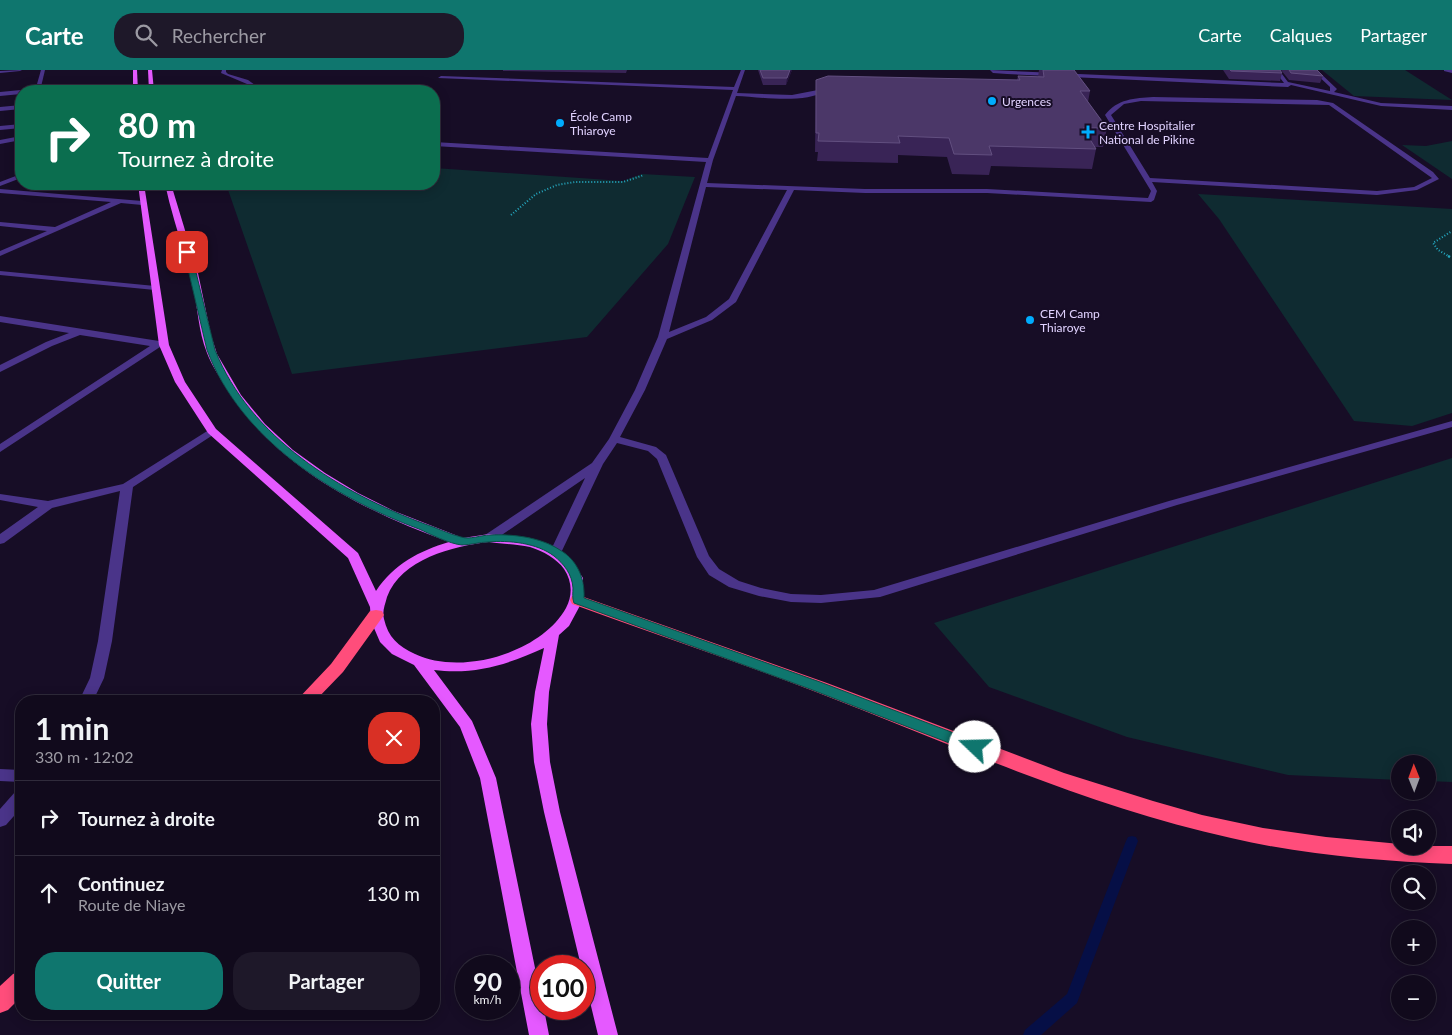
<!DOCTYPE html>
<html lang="fr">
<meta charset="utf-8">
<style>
:root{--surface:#110a1c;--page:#1e1829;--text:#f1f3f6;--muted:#9c9aa3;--line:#302b3b;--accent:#0f766e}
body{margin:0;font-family:Lato,sans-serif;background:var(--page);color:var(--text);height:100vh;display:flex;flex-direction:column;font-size:19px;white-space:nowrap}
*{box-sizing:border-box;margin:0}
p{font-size:16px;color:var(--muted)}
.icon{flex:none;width:28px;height:28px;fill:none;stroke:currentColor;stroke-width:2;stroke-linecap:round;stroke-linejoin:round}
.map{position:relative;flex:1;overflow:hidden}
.drawer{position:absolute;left:15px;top:625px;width:425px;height:325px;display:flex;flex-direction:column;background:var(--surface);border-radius:20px;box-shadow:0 2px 12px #0003,0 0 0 1px var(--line)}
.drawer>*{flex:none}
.top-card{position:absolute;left:15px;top:15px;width:425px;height:105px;border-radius:20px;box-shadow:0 2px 12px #0003,0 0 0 1px var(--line);background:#0b6e4f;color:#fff;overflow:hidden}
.needle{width:32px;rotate:359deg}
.fabs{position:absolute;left:1391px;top:685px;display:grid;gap:10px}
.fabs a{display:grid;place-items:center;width:45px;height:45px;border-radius:50%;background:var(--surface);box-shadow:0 2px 12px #0003,0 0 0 1px var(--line);font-size:25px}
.speed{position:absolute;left:455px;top:885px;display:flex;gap:10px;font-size:25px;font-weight:700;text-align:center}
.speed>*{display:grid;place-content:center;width:65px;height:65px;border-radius:50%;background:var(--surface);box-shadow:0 2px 12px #0003,0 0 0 1px var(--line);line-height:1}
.speed small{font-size:12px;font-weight:400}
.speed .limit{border:8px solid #d22;background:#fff;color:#111}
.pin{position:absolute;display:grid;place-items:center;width:42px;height:42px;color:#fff;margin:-21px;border-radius:10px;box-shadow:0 2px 8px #0006}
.me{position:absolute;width:55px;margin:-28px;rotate:291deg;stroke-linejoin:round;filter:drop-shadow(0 0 4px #0008)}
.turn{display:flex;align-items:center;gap:18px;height:105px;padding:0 20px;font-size:22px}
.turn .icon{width:65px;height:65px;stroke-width:2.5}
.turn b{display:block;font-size:35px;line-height:42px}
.round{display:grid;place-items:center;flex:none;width:52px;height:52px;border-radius:20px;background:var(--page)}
.headline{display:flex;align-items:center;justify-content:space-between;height:85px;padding:0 20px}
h1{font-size:30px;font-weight:700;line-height:38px}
.primary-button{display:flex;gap:10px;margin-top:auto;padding:10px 20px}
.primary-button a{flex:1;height:58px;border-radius:20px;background:var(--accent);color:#fff;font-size:20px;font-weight:700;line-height:58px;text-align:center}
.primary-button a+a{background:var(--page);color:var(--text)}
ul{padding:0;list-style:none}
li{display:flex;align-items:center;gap:15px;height:75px;padding:0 20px;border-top:1px solid var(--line)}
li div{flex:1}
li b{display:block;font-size:19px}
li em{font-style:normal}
header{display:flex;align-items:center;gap:30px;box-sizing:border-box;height:70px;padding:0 25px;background:var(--accent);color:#fff}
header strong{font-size:24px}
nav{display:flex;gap:28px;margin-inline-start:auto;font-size:18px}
.search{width:350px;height:45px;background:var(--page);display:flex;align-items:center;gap:12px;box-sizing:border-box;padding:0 18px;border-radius:20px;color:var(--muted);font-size:19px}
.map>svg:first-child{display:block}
.green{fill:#0f2b31}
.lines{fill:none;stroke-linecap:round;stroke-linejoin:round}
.stream{fill:#060f46;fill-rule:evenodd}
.path-far1{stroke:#25a8c0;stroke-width:2;stroke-dasharray:1 2;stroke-linecap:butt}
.path{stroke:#25a8c0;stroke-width:2.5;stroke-dasharray:2 2.5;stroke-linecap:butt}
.minor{fill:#4a3489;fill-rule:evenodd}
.major{fill:#e559ff;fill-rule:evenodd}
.highway{fill:#ff4d7b;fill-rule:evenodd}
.wall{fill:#392456}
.shaded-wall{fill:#24133b}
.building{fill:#4b3768;stroke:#624f80}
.route{fill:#0f766e;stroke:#0a4d48}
.poi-dot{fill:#00acfd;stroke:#170d26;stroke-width:2}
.labels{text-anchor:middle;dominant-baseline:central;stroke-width:4;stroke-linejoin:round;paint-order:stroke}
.far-poi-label{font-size:12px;fill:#e1d2ff;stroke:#170d26;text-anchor:start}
</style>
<header>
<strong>Carte</strong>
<div class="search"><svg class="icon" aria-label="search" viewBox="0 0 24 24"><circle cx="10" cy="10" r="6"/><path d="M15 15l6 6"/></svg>Rechercher</div>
<nav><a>Carte</a><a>Calques</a><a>Partager</a></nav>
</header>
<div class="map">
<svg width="1452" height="965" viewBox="0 0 1452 965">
<rect width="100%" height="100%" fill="#170d26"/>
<!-- green -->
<g class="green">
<path d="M 1322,0 L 1405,0 L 1452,30 L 1354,26 Z"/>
<path d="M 1452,71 L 1452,109 L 1402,75 L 1426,76 Z"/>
<path d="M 434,98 L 623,111 L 642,104 L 695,107 L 668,174 L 587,267 L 292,304 L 226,114 L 434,114 Z"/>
<path d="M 1198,124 L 1452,139 L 1452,343 L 1412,356 L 1354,351 L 1219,149 Z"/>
<path d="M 1452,388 L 1452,712 L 1428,711 L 1428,694 L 1400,694 L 1400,710 L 1288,705 L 1127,667 L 989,617 L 934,553 Z"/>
</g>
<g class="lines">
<!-- stream -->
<path class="stream" d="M 1132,766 L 1136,767 L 1138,771 L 1077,933 L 1041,965 L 1023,965 L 1025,960 L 1067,924 L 1126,771 L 1128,767 Z"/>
<!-- path-far1 -->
<g class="path-far1">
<path d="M 511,145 L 536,124 L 557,115 L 575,112 L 623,112 L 644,105"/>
<path d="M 1450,187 L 1438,180 L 1433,173 L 1452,161"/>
</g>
<!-- path -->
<path class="path" d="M 1448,186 L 1452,188"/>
<!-- minor -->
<g class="minor">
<path d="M 22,0 L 20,1 L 0,3 L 0,1 Z"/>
<path d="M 41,0 L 45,0 L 40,21 L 35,21 Z"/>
<path d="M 222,0 L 226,0 L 226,2 L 228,4 L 248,10 L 255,15 L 251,21 L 246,21 L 249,15 L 247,14 L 221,3 Z"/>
<path d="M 741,0 L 745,0 L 737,23 L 792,25 L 823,19 L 826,21 C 804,34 761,27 736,26 L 713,90 L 707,113 L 865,119 L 987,119 L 1148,128 L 1151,121 L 1105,45 C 1117,29 1135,28 1153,27 L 1317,30 L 1333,33 L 1433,102 L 1439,109 L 1417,120 L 1377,125 L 1152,112 L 1157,121 L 1154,130 L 1151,132 L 987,123 L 865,123 L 794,120 L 736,232 L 712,250 L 667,269 L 645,320 L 620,367 L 656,377 L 666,385 L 709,486 L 719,499 L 739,511 L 761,518 L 791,524 L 821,525 L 874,520 L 1169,431 L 1452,351 L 1452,357 L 1177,435 L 880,527 L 821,533 L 791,532 L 759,526 L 729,517 L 709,505 L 697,487 L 657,389 L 648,381 L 617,373 L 603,394 L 560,485 L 556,486 L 550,482 L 585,408 L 493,471 L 485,471 L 483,468 L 485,465 L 592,393 L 609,369 L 635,320 L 658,267 L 706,92 L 434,76 L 434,72 L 708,88 L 733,20 L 438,8 L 441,6 L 734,17 ZM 1141,31 L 1329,35 L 1432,108 L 1414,117 L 1377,121 L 1150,108 L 1111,45 L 1124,34 ZM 706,117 L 787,120 L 729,229 L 706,247 L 669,262 Z"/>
<path d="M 990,0 L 1284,13 L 1274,0 L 1279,0 L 1288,12 L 1330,21 L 1330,17 L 1312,0 L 1317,0 L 1337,19 L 1334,22 L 1381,33 L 1452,36 L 1452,40 L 1381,36 L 1291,15 L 1288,17 L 1007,4 L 993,3 Z"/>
<path d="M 1444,0 L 1452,0 L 1452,3 L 1444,1 Z"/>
<path d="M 21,21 L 21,24 L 0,26 L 0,22 L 21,20 L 23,21 Z"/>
<path d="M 21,35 L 21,39 L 0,41 L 0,37 Z"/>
<path d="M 21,54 L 21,58 L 0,60 L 0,56 Z"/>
<path d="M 21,66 L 21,70 L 0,74 L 0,70 Z"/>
<path d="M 21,104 L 21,108 L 0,116 L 0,112 Z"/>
<path d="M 0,119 L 142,131 L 145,133 L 142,135 L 121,133 L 0,186 L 0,181 L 47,161 L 0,156 L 0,152 L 55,157 L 111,132 L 0,123 Z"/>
<path d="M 0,201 L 155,216 L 159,218 L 155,220 L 0,205 Z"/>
<path d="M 0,246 L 159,271 L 167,275 L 160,277 L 0,382 L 0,374 L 150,276 L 80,265 L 52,276 L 0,302 L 0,295 L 46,272 L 69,263 L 0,252 Z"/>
<path d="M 212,358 L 216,359 L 217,361 L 216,363 L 133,417 L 112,571 L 104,608 L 93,631 L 79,631 L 90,608 L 98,571 L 120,421 L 52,438 L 4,473 L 0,474 L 0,464 L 38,437 L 0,430 L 0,424 L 48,431 L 123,414 Z"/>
<path d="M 0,699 L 21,700 L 21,712 L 0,711 Z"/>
<path d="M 21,720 L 21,738 L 6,755 L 0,757 L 0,739 L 15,722 Z"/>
</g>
<!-- major -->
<g class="major">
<path d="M 133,0 L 137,0 L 138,21 L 133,21 Z"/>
<path d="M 148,0 L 152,0 L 154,21 L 149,21 Z"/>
<path d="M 138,114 L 144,114 L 169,275 L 185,312 L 216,359 L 358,483 L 376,521 C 394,494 419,481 449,472 C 362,440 273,396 223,313 C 218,304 211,294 207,283 C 198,261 198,236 192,213 C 184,179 172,147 165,114 L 171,114 L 198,203 L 211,265 L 217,284 L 241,325 L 265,354 L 293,380 L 325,403 L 358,423 L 394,441 L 463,468 L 489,464 L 539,472 L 568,486 L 583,508 L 583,530 L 569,556 L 559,565 L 549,622 L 547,654 L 550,692 L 560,742 L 618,965 L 598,965 L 584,907 L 584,896 L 581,896 L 544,742 L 534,692 L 531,654 L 535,622 L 544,578 C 507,595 474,605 434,600 L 472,651 L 496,708 L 541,927 L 541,939 L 544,939 L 549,965 L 529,965 L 480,708 L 460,657 L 414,595 L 392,584 L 380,572 L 371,551 L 370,537 L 348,488 L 208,363 L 175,312 L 159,275 ZM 489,472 C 502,474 517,474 530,477 C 543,481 557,489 564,499 C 572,511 573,525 566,538 C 541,583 461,606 415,584 C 398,576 388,567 384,549 C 382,541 385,535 387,527 C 401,489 453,476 489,472 Z"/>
</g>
<!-- highway -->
<g class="highway">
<path d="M 578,525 L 827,613 L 1064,703 L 1153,731 L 1202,745 L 1263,758 L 1326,767 L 1400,774 L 1400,776 L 1452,776 L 1452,794 C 1378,791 1304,785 1231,768 C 1088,736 953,675 816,622 C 736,591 653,564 572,534 L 570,530 L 572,526 Z"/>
<path d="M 376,540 L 382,541 L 384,545 L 343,602 L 315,631 L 296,631 L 331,594 L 370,541 Z"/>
<path d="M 21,901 L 21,927 L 8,940 L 0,943 L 0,916 L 13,904 Z"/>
</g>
</g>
<!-- wall -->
<g class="wall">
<path d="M 503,0 L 627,0 L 626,3 L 503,1 Z"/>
<path d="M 758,0 L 792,0 L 786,15 L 763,15 Z"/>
<path d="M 1037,0 L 1074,0 L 1090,21 L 1088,32 L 1107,58 L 1103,77 L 1095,77 L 1096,79 L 1092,99 L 991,96 L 989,105 L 952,104 L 947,87 L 898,85 L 898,93 L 817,91 L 818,82 L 815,82 L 816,10 L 1017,10 L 1018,6 L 1038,7 L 1039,0 Z"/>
<path d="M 1223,0 L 1280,0 L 1282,3 L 1280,11 L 1229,9 Z"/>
<path d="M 1281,0 L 1317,0 L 1323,6 L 1320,13 L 1289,10 Z"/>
</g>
<!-- shaded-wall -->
<path class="shaded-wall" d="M 790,0 L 792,0 L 786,15 L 787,8 Z"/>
<!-- building -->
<g class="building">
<path d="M 760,0 L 790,0 L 787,8 L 763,8 Z"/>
<path d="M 1043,0 L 1074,0 L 1090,21 L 1080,21 L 1107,58 L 1083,58 L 1096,79 L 989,76 L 992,85 L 954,84 L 949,68 L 898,66 L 900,73 L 818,71 L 819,63 L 816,63 L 816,10 L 828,6 L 1020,10 L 1018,6 L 1044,7 Z"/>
<path d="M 1230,0 L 1280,0 L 1282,3 L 1231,1 Z"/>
<path d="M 1289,0 L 1317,0 L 1323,6 L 1291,3 Z"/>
</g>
<!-- route -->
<path class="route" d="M 187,180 L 191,182 L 215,280 C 250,368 341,423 425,454 C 437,458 449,464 461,467 C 470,470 481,465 490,465 C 513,464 540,467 560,480 C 577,490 585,508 584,528 L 820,612 L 980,673 L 982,677 L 980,681 L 975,683 L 970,681 L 810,619 L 574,533 C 572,528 573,523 573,518 C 572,504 564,494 554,486 C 537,473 509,470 488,472 C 480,472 470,475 462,475 C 450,474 430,464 419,459 C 333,427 241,370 207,280 L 184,182 Z"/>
<!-- markers -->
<g class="poi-dot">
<circle cx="992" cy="31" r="5"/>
<circle cx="560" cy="53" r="5"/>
<path d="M1085.5 54.5h5v5h5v5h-5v5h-5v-5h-5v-5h5z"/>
<circle cx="1030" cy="250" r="5"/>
</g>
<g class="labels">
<!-- far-poi labels -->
<g class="far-poi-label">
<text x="1002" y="31">Urgences</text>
<text x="570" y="46">École Camp<tspan x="570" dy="14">Thiaroye</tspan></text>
<text x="1099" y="55">Centre Hospitalier<tspan x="1099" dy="14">National de Pikine</tspan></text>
<text x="1040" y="243">CEM Camp<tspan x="1040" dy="14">Thiaroye</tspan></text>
</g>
</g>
</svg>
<div class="fabs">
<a><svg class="needle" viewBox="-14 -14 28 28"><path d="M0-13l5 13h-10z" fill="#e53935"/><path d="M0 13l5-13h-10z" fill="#9c9aa3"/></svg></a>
<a><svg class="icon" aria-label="sound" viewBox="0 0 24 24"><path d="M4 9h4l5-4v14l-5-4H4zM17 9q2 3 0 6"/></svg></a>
<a><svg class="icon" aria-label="search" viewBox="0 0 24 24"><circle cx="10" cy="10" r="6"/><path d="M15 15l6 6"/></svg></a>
<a>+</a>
<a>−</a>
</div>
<div class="speed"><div>90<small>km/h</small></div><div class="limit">100</div></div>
<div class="pin" style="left:187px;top:182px;background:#d93025"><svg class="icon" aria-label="arrive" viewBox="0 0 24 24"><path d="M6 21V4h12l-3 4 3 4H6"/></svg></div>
<svg class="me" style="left:975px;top:677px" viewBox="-20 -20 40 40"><circle r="19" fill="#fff"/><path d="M0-13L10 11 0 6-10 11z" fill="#0f766e"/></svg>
<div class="top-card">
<div class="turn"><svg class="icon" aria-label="right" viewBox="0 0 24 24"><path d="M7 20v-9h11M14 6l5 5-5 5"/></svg><div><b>80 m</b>Tournez à droite</div></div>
</div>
<section class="drawer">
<div class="headline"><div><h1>1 min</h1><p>330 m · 12:02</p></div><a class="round" style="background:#d93025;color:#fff"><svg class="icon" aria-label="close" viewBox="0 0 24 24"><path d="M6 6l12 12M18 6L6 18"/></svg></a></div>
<ul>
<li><svg class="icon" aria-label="right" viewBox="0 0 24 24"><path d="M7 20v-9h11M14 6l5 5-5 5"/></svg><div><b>Tournez à droite</b></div><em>80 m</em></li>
<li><svg class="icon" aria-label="ahead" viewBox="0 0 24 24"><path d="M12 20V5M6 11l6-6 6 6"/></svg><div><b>Continuez</b><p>Route de Niaye</p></div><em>130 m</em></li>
</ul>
<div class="primary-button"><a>Quitter</a><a>Partager</a></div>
</section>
</div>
